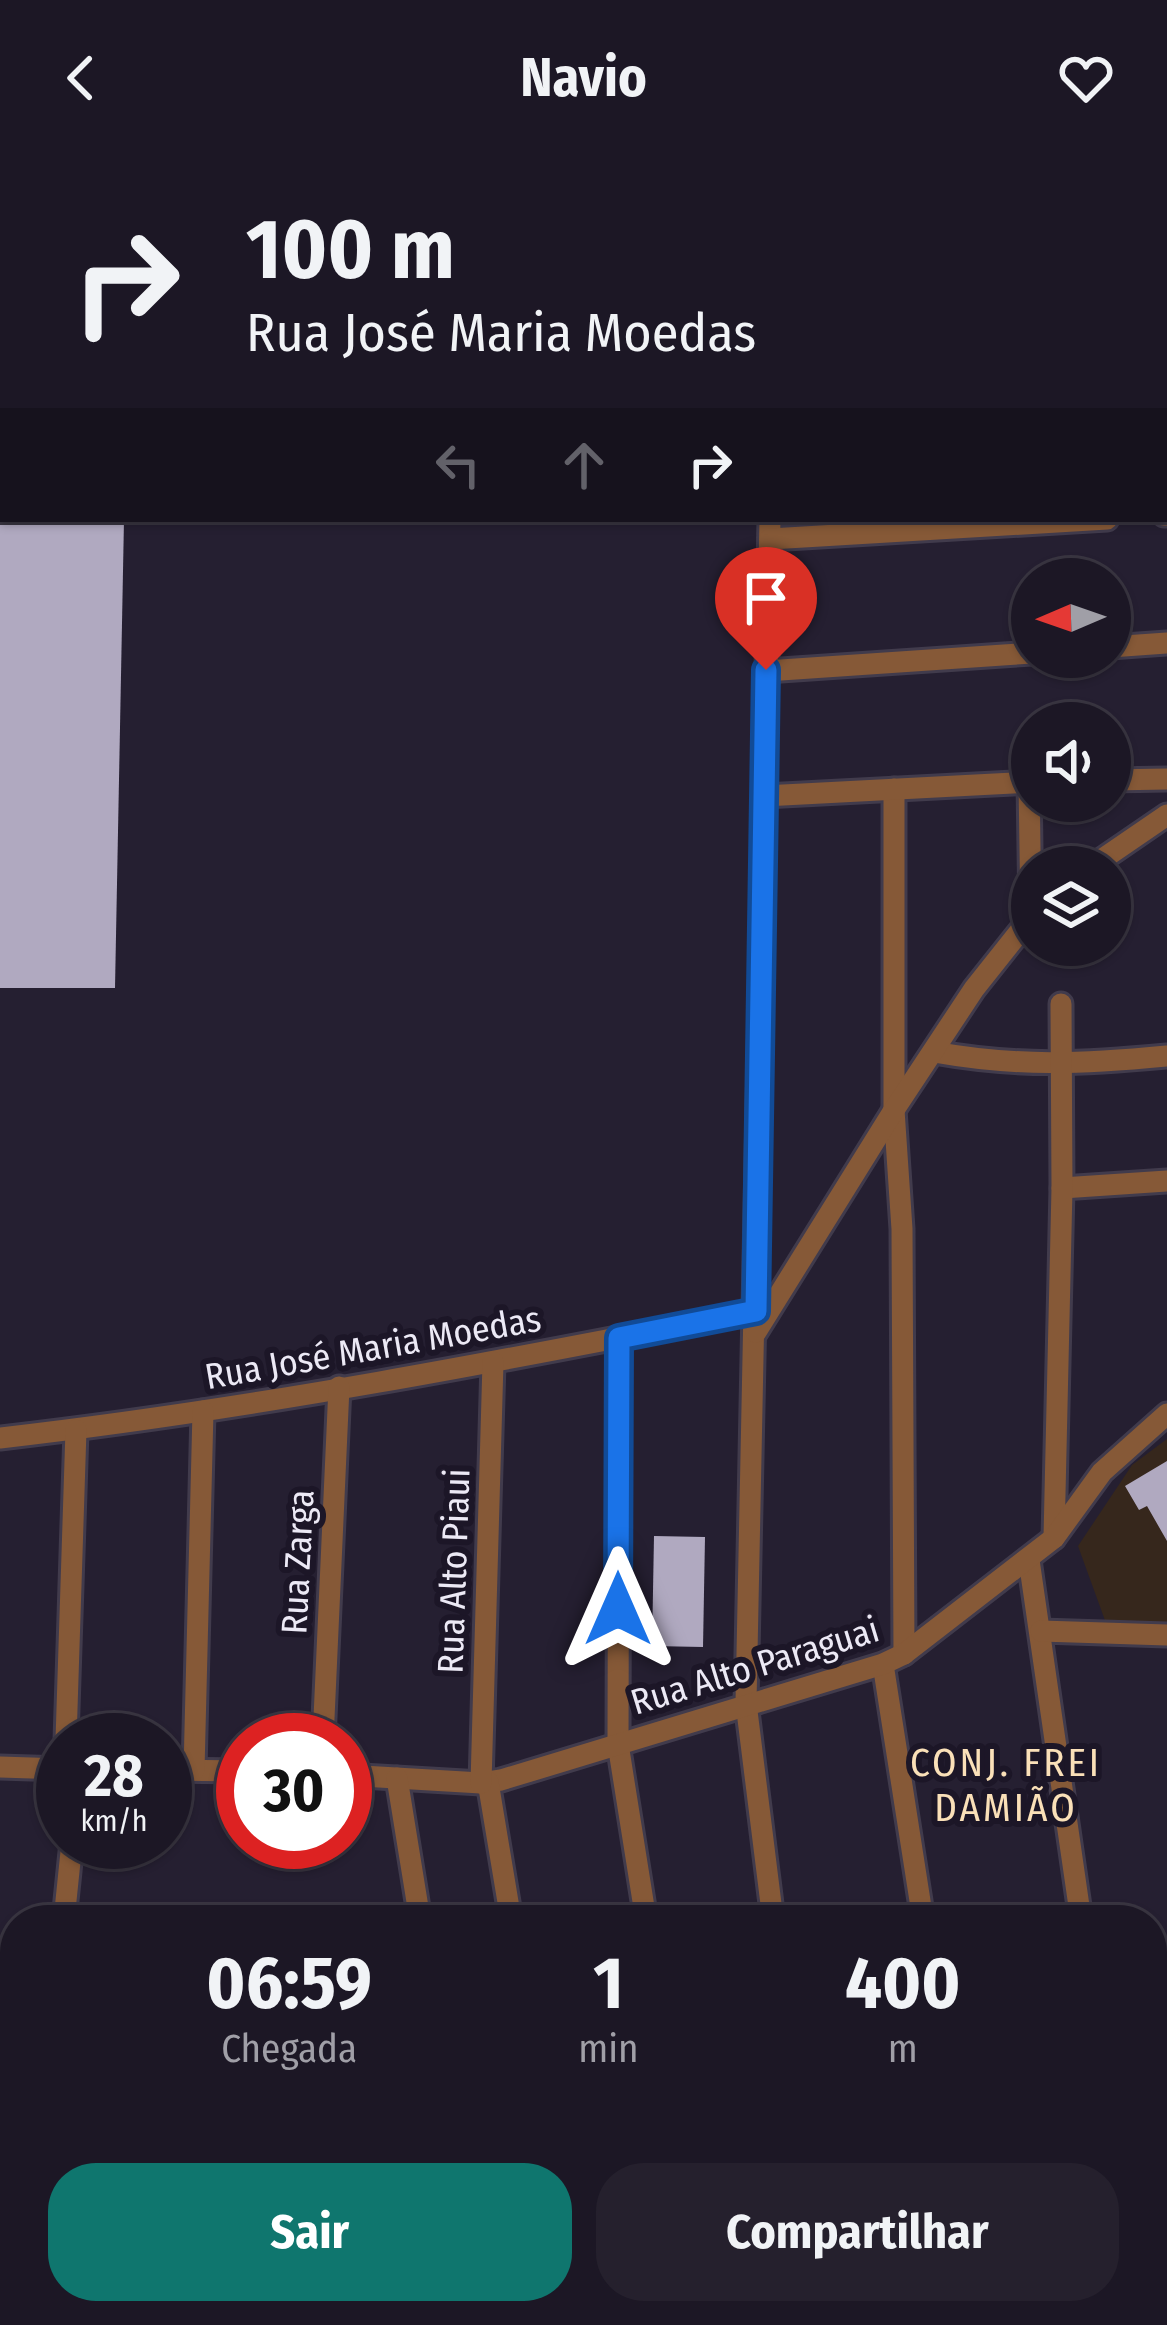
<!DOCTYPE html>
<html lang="pt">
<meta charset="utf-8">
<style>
:root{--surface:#1c1725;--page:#25202d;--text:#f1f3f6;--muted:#a09fa7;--line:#3a3642;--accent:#0f766e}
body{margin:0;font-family:"Fira Sans Condensed",sans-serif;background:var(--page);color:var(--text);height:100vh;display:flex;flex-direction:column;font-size:45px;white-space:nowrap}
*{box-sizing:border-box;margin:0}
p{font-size:39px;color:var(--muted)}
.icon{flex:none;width:66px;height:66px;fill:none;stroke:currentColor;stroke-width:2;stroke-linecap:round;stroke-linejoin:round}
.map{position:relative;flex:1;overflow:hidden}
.drawer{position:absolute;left:0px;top:1749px;width:1167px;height:420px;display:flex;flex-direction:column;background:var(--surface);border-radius:48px 48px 0 0;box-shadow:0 3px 9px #0004,0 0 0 3px var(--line)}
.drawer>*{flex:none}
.guide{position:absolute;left:0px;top:0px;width:1167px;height:366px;box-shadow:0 3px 9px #0004,0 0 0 3px var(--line);background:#1c1725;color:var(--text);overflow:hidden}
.needle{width:78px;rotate:268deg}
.buttons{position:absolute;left:1011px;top:402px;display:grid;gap:24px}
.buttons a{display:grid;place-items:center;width:120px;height:120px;border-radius:50%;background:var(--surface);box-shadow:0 3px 9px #0004,0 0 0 3px var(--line);font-size:60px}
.speed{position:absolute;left:36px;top:1557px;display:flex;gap:24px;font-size:60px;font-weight:700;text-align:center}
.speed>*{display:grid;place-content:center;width:156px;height:156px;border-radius:50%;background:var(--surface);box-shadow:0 3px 9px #0004,0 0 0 3px var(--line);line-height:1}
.speed small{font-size:30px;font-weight:400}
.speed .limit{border:18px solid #d22;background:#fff;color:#111}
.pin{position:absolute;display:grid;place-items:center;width:102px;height:102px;color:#fff;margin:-123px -51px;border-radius:50% 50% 50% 0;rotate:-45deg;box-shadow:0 0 12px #0007}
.pin .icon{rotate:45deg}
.me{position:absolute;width:132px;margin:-66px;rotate:0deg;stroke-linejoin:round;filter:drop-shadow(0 0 9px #0008)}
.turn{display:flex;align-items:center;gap:42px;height:252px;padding:0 48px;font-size:54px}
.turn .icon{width:156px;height:156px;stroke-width:2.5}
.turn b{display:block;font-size:84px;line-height:102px}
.lanes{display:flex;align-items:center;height:114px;padding:0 48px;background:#0003;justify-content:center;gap:60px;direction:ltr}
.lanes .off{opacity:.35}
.eta{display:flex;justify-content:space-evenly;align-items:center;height:204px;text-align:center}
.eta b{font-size:72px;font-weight:700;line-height:84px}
.cta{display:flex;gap:24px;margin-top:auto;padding:24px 48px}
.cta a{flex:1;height:138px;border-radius:48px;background:var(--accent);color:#fff;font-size:48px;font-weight:700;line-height:138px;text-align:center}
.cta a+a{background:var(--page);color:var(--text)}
header{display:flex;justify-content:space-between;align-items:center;height:156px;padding:0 48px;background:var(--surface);font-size:54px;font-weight:700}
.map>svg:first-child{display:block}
.education{fill:#36271c}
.green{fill:#0d3f29}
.building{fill:#b0a9c0}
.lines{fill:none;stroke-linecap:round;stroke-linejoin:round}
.minor-casing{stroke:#413b4c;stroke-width:27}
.major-casing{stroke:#413b4c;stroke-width:33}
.minor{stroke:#865937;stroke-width:21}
.major{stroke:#e98d3f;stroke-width:27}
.route-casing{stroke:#114b97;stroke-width:30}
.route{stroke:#1a73e8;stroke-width:21}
.labels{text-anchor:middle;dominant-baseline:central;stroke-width:12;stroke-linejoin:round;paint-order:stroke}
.street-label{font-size:36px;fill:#ece9f5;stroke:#1c1627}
.neighbourhood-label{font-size:39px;letter-spacing:3px;fill:#fae0b8;stroke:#1c1627}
</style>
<header><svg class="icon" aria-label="back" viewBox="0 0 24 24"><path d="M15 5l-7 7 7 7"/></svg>Navio<svg class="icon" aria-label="heart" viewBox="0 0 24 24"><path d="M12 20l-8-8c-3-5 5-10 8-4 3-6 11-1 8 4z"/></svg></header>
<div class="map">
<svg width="1167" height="2169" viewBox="0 0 1167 2169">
<rect width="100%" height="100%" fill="#251f31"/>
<!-- education -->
<path class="education" d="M 1167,1283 L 1167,1469 L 1107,1470 L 1078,1390 L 1132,1309 Z"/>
<!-- green -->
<path class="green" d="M 864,2154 L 948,2156 L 948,2169 L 864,2169 Z"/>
<!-- building -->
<g class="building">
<path d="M 0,363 L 124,363 L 115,832 L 0,832 Z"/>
<path d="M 1167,1305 L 1167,1385 L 1147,1350 L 1139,1354 L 1125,1330 Z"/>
<path d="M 654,1380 L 705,1381 L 703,1491 L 652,1490 Z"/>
</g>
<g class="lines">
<!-- minor casing -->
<g class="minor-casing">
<g id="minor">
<path d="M 895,0 L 896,3"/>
<path d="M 1026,0 L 1026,3"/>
<path d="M 102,3 L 103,0"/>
<path d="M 785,3 L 785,0"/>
<path d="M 1164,77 L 1167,77"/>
<path d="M 1164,208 L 1167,208"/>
<path d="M 1164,359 L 1167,359"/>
<path d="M 770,363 L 746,1547 L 773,1764"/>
<path d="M 770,383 L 1107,363"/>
<path d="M 1110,491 L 1167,487"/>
<path d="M 766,515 L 1032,497"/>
<path d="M 1110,624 L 1167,623"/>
<path d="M 1029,626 L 1031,760"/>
<path d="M 894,633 L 894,954 L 902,1073 L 904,1498"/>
<path d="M 764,640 L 1032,626"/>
<path d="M 1091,711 L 1167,659"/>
<path d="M 934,896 C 1018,911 1083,908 1167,900"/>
<path d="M 1062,1032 L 1167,1025"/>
<path d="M 756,1176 L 894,954 L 974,833 L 1032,760"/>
<path d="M 619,1182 L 618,1588 L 646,1764"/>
<path d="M 0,1282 C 254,1253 506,1204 756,1155"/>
<path d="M 1054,1382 L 1062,1032 L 1061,848"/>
<path d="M 1029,1404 L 1081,1764"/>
<path d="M 1041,1475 L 1167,1479"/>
<path d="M 883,1508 L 923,1764"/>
<path d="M 66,1584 L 76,1274"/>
<path d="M 323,1584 L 339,1231"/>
<path d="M 0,1611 L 63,1613"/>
<path d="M 165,1614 L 243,1615"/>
<path d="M 194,1614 L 203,1255"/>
<path d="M 345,1619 L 481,1627 L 501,1624 L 883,1508 L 904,1498 L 1054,1382 L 1102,1316 L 1167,1258"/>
<path d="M 397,1622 L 420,1764"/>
<path d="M 488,1626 L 511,1764"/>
<path d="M 481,1627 L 493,1206"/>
<path d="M 64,1760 L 177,1764"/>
<path d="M 64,1764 L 72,1686"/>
<path d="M 0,1813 L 15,1814"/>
<path d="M 1152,1938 L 1167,1938"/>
<path d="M 0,1976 L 15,1978"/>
<path d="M 0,2108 L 15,2111"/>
<path d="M 565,2154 L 567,2169"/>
<path d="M 699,2154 L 700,2169"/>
<path d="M 826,2154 L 828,2169"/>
<path d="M 980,2154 L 982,2169"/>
<path d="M 1135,2154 L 1137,2169"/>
<path d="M 30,2169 L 31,2154"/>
<path d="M 215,2169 L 216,2154"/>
<path d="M 399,2169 L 399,2154"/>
</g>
</g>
<!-- major casing -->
<g class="major-casing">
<g id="major">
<path d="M 37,3 L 58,0"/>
<path d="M 276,3 L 292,0"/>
<path d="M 0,9 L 3,8"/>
<path d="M 0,37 L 3,37"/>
</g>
</g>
<!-- minor -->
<use href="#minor" class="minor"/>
<!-- major -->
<use href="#major" class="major"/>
</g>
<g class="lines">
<!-- route casing -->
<g class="route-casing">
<path id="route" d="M 618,1453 L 619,1182 L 756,1155 L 766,514"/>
</g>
<!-- route -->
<use href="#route" class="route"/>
</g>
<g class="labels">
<!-- street labels -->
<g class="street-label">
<text transform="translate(373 1192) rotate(-10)">Rua José Maria Moedas</text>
<text transform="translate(298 1406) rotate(-87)">Rua Zarga</text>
<text transform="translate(454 1415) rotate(-88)">Rua Alto Piaui</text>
<text transform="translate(755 1510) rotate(-17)">Rua Alto Paraguai</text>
</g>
<!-- neighbourhood labels -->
<g class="neighbourhood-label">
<text x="1006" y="1607">CONJ. FREI<tspan x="1006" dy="45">DAMIÃO</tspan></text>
</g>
</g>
</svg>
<div class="buttons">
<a><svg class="needle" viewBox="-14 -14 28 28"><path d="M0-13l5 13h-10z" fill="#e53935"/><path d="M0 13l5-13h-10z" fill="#a09fa7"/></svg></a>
<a><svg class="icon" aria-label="sound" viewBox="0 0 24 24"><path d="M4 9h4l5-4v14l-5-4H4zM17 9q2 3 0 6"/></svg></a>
<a><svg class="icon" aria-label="layers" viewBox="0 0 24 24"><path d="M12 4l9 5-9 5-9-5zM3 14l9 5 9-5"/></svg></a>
</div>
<div class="speed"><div>28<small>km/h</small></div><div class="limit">30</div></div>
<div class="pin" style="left:766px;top:514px;background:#d93025"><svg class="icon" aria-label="arrive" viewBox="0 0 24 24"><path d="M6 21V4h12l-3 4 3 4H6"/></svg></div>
<svg class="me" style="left:618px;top:1453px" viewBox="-20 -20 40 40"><path d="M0-17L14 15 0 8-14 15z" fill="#1a73e8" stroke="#fff" stroke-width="4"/></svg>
<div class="guide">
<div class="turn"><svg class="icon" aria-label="right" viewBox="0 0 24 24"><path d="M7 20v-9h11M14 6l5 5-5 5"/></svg><div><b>100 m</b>Rua José Maria Moedas</div></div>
<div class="lanes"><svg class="icon off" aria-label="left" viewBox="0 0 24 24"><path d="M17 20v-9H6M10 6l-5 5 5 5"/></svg><svg class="icon off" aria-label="ahead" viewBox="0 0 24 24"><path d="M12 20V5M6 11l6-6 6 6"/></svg><svg class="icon" aria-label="right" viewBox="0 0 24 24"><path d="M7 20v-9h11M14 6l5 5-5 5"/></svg></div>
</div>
<section class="drawer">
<div class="eta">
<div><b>06:59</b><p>Chegada</p></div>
<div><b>1</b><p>min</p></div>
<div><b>400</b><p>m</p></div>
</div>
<div class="cta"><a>Sair</a><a>Compartilhar</a></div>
</section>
</div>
